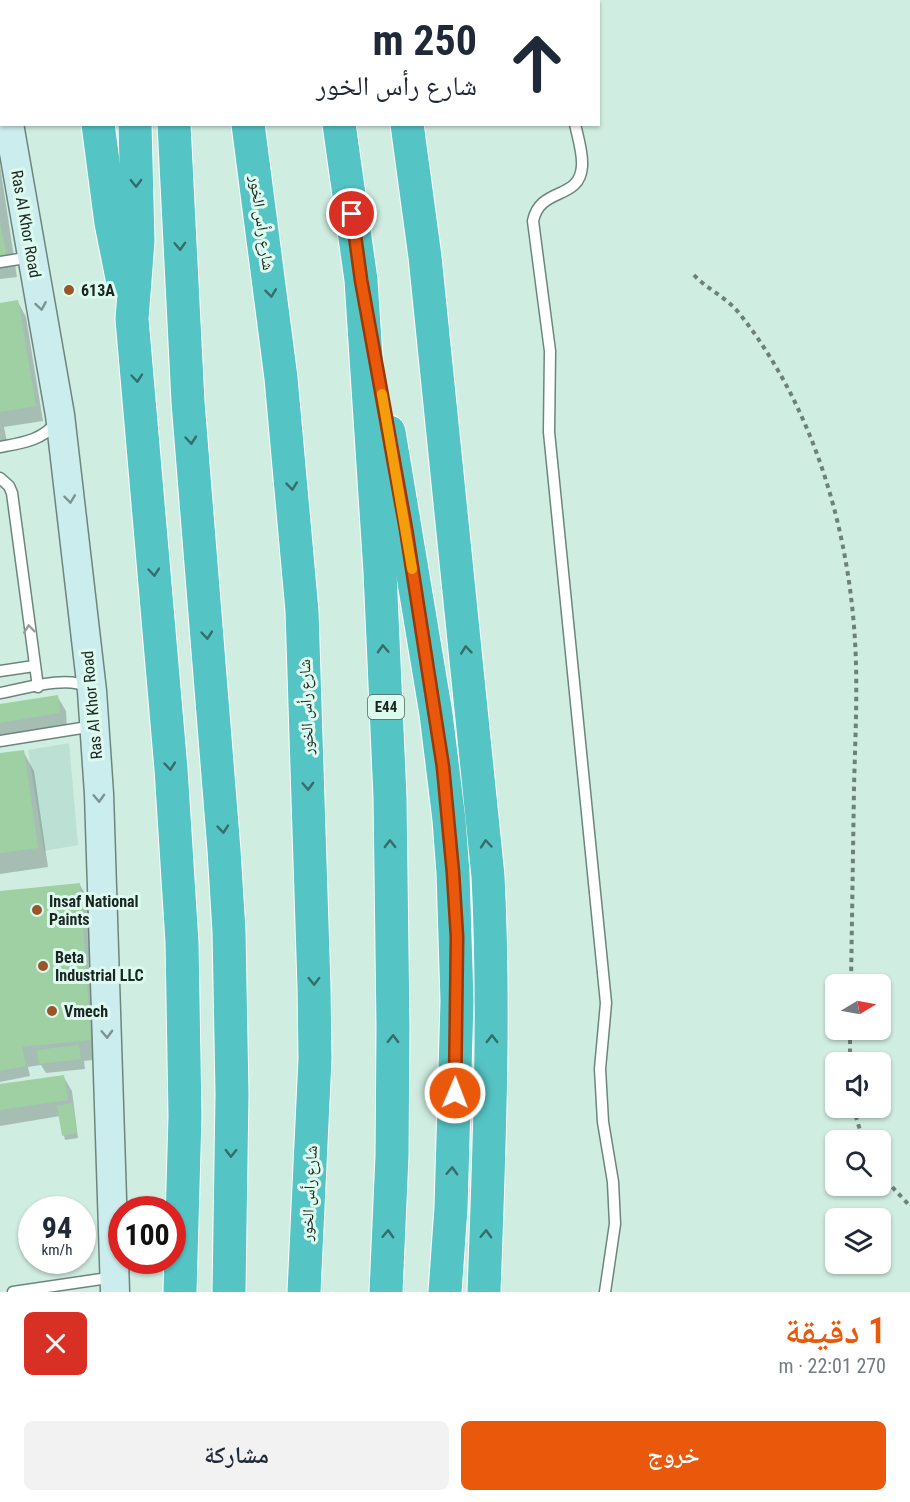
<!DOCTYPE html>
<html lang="ar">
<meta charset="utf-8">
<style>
:root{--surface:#fff;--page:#f2f2f3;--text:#1f2937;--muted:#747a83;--accent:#ea580c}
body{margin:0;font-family:"Roboto Condensed","Noto Naskh Arabic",sans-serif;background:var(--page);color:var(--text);direction:rtl;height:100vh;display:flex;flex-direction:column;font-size:22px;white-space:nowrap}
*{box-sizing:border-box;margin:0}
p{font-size:20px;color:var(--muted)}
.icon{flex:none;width:33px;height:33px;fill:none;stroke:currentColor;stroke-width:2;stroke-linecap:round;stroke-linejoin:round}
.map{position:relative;height:1292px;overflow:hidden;direction:ltr}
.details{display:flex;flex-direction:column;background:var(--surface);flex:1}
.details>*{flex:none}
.guide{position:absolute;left:0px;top:0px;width:600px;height:126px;box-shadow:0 2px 4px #0004;direction:rtl;background:#fff;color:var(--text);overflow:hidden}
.needle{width:39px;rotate:80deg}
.buttons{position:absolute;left:825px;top:974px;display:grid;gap:12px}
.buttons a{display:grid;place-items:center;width:66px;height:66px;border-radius:9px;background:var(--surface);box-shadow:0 2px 4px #0004;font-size:30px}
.speed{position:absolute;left:18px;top:1196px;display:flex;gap:12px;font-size:30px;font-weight:700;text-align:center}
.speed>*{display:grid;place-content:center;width:78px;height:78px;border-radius:50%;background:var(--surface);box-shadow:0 2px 4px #0004;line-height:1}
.speed small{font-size:15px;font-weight:400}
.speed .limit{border:9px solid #d22;background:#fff;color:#111}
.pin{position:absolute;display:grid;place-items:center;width:51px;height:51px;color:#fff;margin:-26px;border:3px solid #fff;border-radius:50%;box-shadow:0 2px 6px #0007}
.me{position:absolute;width:66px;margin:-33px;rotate:1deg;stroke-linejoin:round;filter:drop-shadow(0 0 4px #0008)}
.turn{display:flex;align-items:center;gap:21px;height:126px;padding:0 24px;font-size:27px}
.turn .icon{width:78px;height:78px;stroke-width:2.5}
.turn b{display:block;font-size:42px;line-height:51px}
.round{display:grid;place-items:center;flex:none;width:63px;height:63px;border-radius:9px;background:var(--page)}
.overview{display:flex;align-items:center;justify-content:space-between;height:102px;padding:0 24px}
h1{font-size:36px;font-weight:600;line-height:45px;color:var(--accent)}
.button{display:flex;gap:12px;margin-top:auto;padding:12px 24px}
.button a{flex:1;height:69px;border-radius:9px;background:var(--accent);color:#fff;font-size:24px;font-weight:600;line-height:69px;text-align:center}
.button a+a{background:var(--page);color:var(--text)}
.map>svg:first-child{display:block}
.built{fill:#bce0d3}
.shadow{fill:#0003}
.building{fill:#9fd0a3}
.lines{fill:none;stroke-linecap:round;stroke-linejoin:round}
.lane-casing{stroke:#6c867d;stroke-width:13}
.secondary-casing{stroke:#6c867d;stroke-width:31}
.highway-casing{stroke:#fff;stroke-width:35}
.path{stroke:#6e807a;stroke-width:4;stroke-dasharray:4.5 4.5;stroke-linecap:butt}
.lane{stroke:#fff;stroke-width:10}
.secondary{stroke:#ccedee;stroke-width:28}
.highway{stroke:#55c4c5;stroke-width:33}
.oneway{stroke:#356d6b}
.oneway2{stroke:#7c9392}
.oneway3{stroke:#989d9c}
.route-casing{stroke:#983908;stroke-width:15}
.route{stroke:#ea580c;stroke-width:10}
.slow{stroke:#f59e0b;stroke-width:10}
.poi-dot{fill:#9a552a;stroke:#ddfaef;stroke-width:2}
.labels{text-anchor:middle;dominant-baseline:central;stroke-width:6;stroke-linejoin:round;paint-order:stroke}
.shield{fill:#ddfaef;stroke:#556560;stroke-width:1.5}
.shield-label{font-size:15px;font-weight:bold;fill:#1b2522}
.street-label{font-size:16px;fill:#1b2522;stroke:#ddfaef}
.poi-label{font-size:16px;font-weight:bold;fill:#1b2522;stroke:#ddfaef;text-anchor:start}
</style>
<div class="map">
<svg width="910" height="1292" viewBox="0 0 910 1292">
<rect width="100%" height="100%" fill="#d0ede2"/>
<!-- built -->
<path class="built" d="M 69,743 L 78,845 L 44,851 L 28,750 Z"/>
<!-- shadow -->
<g class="shadow">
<path d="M 0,165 L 17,277 L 0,279 Z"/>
<path d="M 18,302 L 26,317 L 43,421 L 4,427 L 8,447 L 0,448 L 0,305 Z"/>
<path d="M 57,696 L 66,711 L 67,728 L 0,739 L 0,706 Z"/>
<path d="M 23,751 L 34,771 L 48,867 L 0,874 L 0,755 Z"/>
<path d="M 80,885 L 91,904 L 102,1059 L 84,1061 L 85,1069 L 46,1073 L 41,1065 L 28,1067 L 30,1076 L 0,1082 L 0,892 Z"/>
<path d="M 63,1076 L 72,1091 L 78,1138 L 65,1140 L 60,1116 L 0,1126 L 0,1086 Z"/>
</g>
<!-- building -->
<g class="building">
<path d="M 0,222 L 7,258 L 0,259 Z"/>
<path d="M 18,300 L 36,406 L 0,412 L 0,303 Z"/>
<path d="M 58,695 L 60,713 L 0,723 L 0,704 Z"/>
<path d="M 24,750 L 38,848 L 0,853 L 0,753 Z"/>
<path d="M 80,883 L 91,1040 L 22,1047 L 26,1066 L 0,1071 L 0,891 Z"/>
<path d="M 79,1045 L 81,1059 L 39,1064 L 37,1050 Z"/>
<path d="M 64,1075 L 68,1100 L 0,1110 L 0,1084 Z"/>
<path d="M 72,1103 L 77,1133 L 62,1136 L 57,1106 Z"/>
</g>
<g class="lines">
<!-- lane casing -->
<g class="lane-casing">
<g id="lane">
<path d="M 551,0 L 551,2"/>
<path d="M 575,124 C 578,138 583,153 582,166 C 580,201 540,186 533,221 L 550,351 L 549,432 L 606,1003 L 600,1069 L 603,1122 L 613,1182 L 615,1224 L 605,1292"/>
<path d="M 0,262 L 32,257"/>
<path d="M 0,447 C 21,443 41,441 56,423"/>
<path d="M 0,478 L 9,486 L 12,493 L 38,687"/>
<path d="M 0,671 L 34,666"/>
<path d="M 0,693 C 23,689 67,675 87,687"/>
<path d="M 0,741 L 94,726"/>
<path d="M 13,1292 L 115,1277"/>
</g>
</g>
<!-- secondary casing -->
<g class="secondary-casing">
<g id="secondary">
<path d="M 0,73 L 2,81"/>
<path d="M 9,124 L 60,415 L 92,691 L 99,794 L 115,1292"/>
</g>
</g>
<!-- highway casing -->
<g class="highway-casing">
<g id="highway">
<path d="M 79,0 L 79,2"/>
<path d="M 126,0 L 126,2"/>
<path d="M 160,0 L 160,2"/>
<path d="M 223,0 L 224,2"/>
<path d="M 321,0 L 321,2"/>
<path d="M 389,0 L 389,2"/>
<path d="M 98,124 L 111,223 L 123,283"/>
<path d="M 135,124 L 138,241 L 132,319 L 171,769 L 182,942 L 185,1116 L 180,1292"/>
<path d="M 174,124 L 188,402 L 224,850 L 229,931 L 232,1094 L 229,1292"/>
<path d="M 248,124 L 281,378 L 302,611 L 314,987 L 315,1059 L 304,1292"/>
<path d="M 339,124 L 361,280 L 380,572 L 390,797 L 393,1027 L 392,1156 L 386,1292"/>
<path d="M 407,124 L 425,257 L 488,876 C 495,1015 489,1153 484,1292"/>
<path d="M 389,432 L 436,714 L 449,820 L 453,873 L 457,1001 L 451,1208 L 445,1292"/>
</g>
</g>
<!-- path -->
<g class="path">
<path d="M 694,275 C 707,289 726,297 739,313 C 817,411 853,541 856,665 C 857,706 855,747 854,788 C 853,854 852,919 851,984"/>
<path d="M 850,1062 L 850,1029"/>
<path d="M 853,1107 L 863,1140"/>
<path d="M 880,1174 L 910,1206"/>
</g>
<!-- lane -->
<use href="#lane" class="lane"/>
<!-- secondary -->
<use href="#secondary" class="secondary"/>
<!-- highway -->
<use href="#highway" class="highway"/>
</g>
<!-- one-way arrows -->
<defs><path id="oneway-chevron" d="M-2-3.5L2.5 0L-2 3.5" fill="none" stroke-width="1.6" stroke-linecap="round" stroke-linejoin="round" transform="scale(1.5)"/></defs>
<g class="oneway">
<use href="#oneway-chevron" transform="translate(136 183) rotate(89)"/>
<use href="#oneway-chevron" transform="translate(180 246) rotate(88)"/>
<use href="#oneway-chevron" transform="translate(271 293) rotate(83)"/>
<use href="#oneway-chevron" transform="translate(137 378) rotate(85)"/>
<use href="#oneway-chevron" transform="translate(191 440) rotate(85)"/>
<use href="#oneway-chevron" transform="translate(292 486) rotate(84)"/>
<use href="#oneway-chevron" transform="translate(154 572) rotate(85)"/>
<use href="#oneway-chevron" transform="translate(207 635) rotate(85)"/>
<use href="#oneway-chevron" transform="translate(383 649) rotate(-93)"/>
<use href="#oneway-chevron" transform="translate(466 650) rotate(-96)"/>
<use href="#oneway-chevron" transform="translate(170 766) rotate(85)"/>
<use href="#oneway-chevron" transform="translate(308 786) rotate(88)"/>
<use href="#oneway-chevron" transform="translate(223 829) rotate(85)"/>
<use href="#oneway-chevron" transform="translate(390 844) rotate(-91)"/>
<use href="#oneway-chevron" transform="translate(486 844) rotate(-95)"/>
<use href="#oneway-chevron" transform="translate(314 981) rotate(89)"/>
<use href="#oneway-chevron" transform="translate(393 1039) rotate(-89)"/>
<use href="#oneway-chevron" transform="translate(492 1039) rotate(-90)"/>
<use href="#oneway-chevron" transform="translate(231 1153) rotate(91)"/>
<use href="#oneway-chevron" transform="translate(452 1171) rotate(-88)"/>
<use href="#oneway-chevron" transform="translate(388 1234) rotate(-88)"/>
<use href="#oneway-chevron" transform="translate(486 1234) rotate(-88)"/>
</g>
<g class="oneway2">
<use href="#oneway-chevron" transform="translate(41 306) rotate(80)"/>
<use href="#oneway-chevron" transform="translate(70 499) rotate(83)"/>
<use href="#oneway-chevron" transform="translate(99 798) rotate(88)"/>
<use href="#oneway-chevron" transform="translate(107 1034) rotate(88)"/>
</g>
<use class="oneway3" href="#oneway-chevron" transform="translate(29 629) rotate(-97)"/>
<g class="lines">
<!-- route casing -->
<g class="route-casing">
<path id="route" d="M 352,214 L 361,280 L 406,529 L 443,767 L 453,873 L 457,937 L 455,1093"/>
</g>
<!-- route -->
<use href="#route" class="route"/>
<!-- slow -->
<path class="slow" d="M 382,394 L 412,569"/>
</g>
<!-- markers -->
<g class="poi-dot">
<circle cx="69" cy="290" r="6"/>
<circle cx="37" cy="910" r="6"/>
<circle cx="43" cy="966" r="6"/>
<circle cx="52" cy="1011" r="6"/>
</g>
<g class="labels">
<!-- shield labels -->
<rect class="shield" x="368" y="695" width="36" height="24" rx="4.5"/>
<g class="shield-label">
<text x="386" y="707">E44</text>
</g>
<!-- street labels -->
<g class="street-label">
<text transform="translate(262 223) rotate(82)">شارع رأس الخور</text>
<text transform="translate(26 224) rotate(80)">Ras Al Khor Road</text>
<text transform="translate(92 705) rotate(-95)">Ras Al Khor Road</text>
<text transform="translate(306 707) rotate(-92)">شارع رأس الخور</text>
<text transform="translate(309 1193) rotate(-87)">شارع رأس الخور</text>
</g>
<!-- poi labels -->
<g class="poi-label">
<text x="81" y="290">613A</text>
<text x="49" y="901">Insaf National<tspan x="49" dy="18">Paints</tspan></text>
<text x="55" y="957">Beta<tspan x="55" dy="18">Industrial LLC</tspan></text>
<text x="64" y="1011">Vmech</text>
</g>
</g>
</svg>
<div class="buttons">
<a><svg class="needle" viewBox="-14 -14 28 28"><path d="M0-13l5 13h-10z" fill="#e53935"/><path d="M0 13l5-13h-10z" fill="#747a83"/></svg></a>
<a><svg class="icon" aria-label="sound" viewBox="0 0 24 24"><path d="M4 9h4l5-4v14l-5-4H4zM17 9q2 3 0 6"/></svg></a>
<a><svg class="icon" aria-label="search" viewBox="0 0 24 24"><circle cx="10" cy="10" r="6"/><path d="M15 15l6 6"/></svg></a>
<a><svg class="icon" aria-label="layers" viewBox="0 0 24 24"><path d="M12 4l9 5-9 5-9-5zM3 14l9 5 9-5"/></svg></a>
</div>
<div class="speed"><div>94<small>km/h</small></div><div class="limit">100</div></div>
<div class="pin" style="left:352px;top:214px;background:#d93025"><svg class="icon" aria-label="arrive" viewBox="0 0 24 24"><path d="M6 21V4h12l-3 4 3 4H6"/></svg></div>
<svg class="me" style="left:455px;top:1093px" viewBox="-20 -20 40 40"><circle r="17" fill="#ea580c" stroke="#fff" stroke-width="3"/><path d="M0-11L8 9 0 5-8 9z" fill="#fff"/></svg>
<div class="guide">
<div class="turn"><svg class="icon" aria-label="ahead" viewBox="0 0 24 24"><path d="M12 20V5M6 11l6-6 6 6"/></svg><div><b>250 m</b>شارع رأس الخور</div></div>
</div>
</div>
<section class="details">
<div class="overview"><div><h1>1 دقيقة</h1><p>270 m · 22:01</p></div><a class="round" style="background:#d93025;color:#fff"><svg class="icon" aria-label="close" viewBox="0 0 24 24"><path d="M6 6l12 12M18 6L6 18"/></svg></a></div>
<div class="button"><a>خروج</a><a>مشاركة</a></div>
</section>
